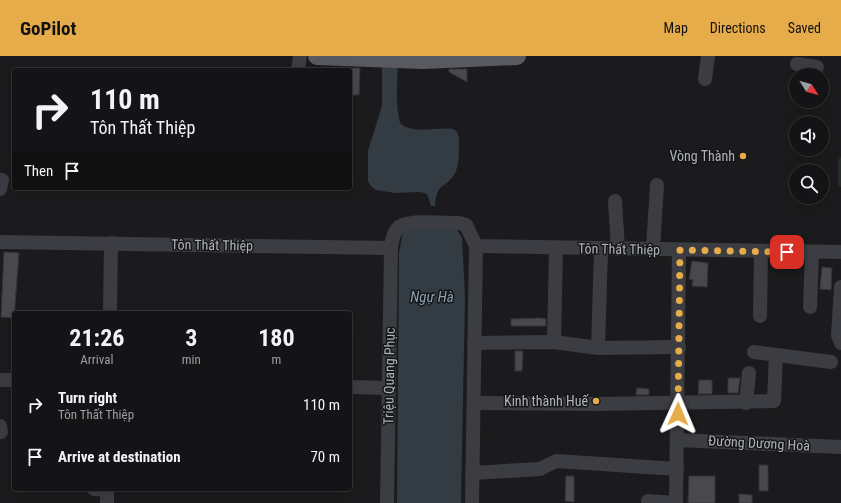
<!DOCTYPE html>
<meta charset="utf-8">
<style>
:root{--surface:#141416;--page:#212123;--text:#f1f3f6;--muted:#9d9ea1;--line:#333335;--accent:#e6ac4a}
body{margin:0;font-family:"Roboto Condensed",sans-serif;background:var(--page);color:var(--text);height:100vh;display:flex;flex-direction:column;font-size:15px;white-space:nowrap}
*{box-sizing:border-box;margin:0}
p{font-size:13px;color:var(--muted)}
.icon{flex:none;width:22px;height:22px;fill:none;stroke:currentColor;stroke-width:2;stroke-linecap:round;stroke-linejoin:round}
.map{position:relative;flex:1;overflow:hidden}
.drawer{position:absolute;left:12px;top:255px;width:340px;height:180px;display:flex;flex-direction:column;background:var(--surface);border-radius:4px;box-shadow:0 4px 16px #0002,0 0 0 1px var(--line)}
.drawer>*{flex:none}
.guide{position:absolute;left:12px;top:12px;width:340px;height:122px;border-radius:4px;box-shadow:0 4px 16px #0002,0 0 0 1px var(--line);background:#141416;color:var(--text);overflow:hidden}
.needle{width:26px;rotate:127deg}
.fabs{position:absolute;left:789px;top:12px;display:grid;gap:8px}
.fabs a{display:grid;place-items:center;width:40px;height:40px;border-radius:50%;background:var(--surface);box-shadow:0 4px 16px #0002,0 0 0 1px var(--line);font-size:20px}
.pin{position:absolute;display:grid;place-items:center;width:34px;height:34px;color:#fff;margin:-17px;border-radius:8px;box-shadow:0 2px 6px #0006}
.me{position:absolute;width:44px;margin:-22px;rotate:1deg;stroke-linejoin:round;filter:drop-shadow(0 0 3px #0008)}
.turn{display:flex;align-items:center;gap:14px;height:84px;padding:0 12px;font-size:18px}
.turn .icon{width:52px;height:52px;stroke-width:2.5}
.turn b{display:block;font-size:28px;line-height:34px}
.then{display:flex;align-items:center;height:38px;padding:0 12px;background:#0003;gap:8px;font-size:15px}
.eta{display:flex;justify-content:space-evenly;align-items:center;height:68px;text-align:center}
.eta b{font-size:24px;font-weight:700;line-height:28px}
ul{padding:0;list-style:none}
li{display:flex;align-items:center;gap:12px;height:52px;padding:0 12px}
li div{flex:1}
li b{display:block;font-size:15px}
li em{font-style:normal}
header{display:flex;align-items:center;gap:24px;box-sizing:border-box;height:56px;padding:0 20px;background:var(--accent);color:#111}
header strong{font-size:19px}
nav{display:flex;gap:22px;margin-inline-start:auto;font-size:14px}
.map>svg:first-child{display:block}
.green{fill:#252d26}
.water{fill:#333c42}
.building{fill:#48494d;stroke:#353539}
.lines{fill:none;stroke-linecap:round;stroke-linejoin:round}
.minor{stroke:#3c3d42;stroke-width:14}
.major{stroke:#585a60;stroke-width:18}
.route{stroke:#e6ac4a;stroke-width:7;stroke-dasharray:0 12.6}
.poi-dot{fill:#e6ac4a;stroke:#161618;stroke-width:1.5}
.labels{text-anchor:middle;dominant-baseline:central;stroke-width:3;stroke-linejoin:round;paint-order:stroke}
.poi-label{font-size:14px;fill:#aeb3bb;stroke:#161618;text-anchor:end}
.street-label{font-size:14px;fill:#aeb3bb;stroke:#161618}
.water-label{font-size:15px;font-style:italic;fill:#89a1b3;stroke:#161618}
</style>
<header>
<strong>GoPilot</strong>
<nav><a>Map</a><a>Directions</a><a>Saved</a></nav>
</header>
<div class="map">
<svg width="841" height="447" viewBox="0 0 841 447">
<rect width="100%" height="100%" fill="#1b1b1d"/>
<!-- green -->
<path class="green" d="M 841,101 L 841,131 L 838,129 L 838,104 Z"/>
<!-- water -->
<g class="water">
<path d="M 382,0 L 398,0 C 398,20 395,43 399,62 C 399,66 402,70 406,71 C 421,77 438,71 453,73 L 457,76 L 459,81 C 459,92 460,109 454,119 C 444,134 437,125 435,150 L 431,150 L 428,140 L 425,137 L 419,136 L 395,137 L 376,134 L 371,130 L 368,125 L 368,95 L 382,50 Z"/>
<path d="M 409,171 L 453,172 L 458,175 L 462,182 L 465,240 L 461,447 L 397,447 L 399,197 L 403,175 Z"/>
</g>
<!-- building -->
<g class="building">
<path d="M 351,12 L 360,12 L 359,39 L 351,39 Z"/>
<path d="M 449,13 L 467,13 L 467,26 L 449,16 Z"/>
<path d="M 4,196 L 19,197 L 14,262 L 1,261 Z"/>
<path d="M 692,205 L 708,207 L 707,231 L 692,230 L 693,224 L 689,223 Z"/>
<path d="M 822,211 L 832,212 L 831,234 L 820,233 Z"/>
<path d="M 540,262 L 546,263 L 546,270 L 511,270 L 511,263 Z"/>
<path d="M 515,295 L 523,295 L 522,315 L 515,315 Z"/>
<path d="M 728,322 L 740,322 L 738,337 L 728,337 Z"/>
<path d="M 699,324 L 712,324 L 712,338 L 698,338 Z"/>
<path d="M 637,332 L 649,333 L 649,339 L 636,339 Z"/>
<rect x="759" y="409" width="9" height="26"/>
<path d="M 566,420 L 574,420 L 574,446 L 565,445 Z"/>
<path d="M 689,420 L 715,420 L 715,447 L 688,447 Z"/>
<path d="M 739,438 L 752,439 L 752,447 L 739,447 Z"/>
</g>
<g class="lines">
<!-- minor -->
<g class="minor">
<path d="M 797,8 L 817,11"/>
<path d="M 298,14 L 300,0"/>
<path d="M 705,23 L 708,0"/>
<path d="M 0,133 L 2,124"/>
<path d="M 615,145 L 618,193"/>
<path d="M 0,186 L 391,192 C 392,185 393,177 398,172 C 407,163 446,167 459,167 L 466,169 L 476,190 L 841,196"/>
<path d="M 653,193 L 657,129"/>
<path d="M 841,231 L 838,279 L 841,287"/>
<path d="M 810,251 L 812,196"/>
<path d="M 110,257 L 111,187"/>
<path d="M 760,260 L 761,195"/>
<path d="M 554,286 L 556,193"/>
<path d="M 474,287 L 554,286 L 598,292 L 679,291"/>
<path d="M 598,292 L 601,194"/>
<path d="M 754,296 L 831,306"/>
<path d="M 0,324 L 14,324"/>
<path d="M 350,331 L 389,332"/>
<path d="M 474,347 L 596,348 L 774,345 L 776,299"/>
<path d="M 746,347 L 749,317"/>
<path d="M 0,370 L 1,376"/>
<path d="M 678,384 L 841,391"/>
<path d="M 472,417 L 540,413 L 556,405 L 677,413"/>
<path d="M 94,433 L 107,434"/>
<path d="M 648,445 L 676,447 L 679,194"/>
<path d="M 107,447 L 107,433"/>
<path d="M 387,447 L 391,192"/>
<path d="M 472,447 L 476,190"/>
</g>
<!-- major -->
<path class="major" d="M 317,0 L 423,4 L 517,0"/>
</g>
<g class="lines">
<!-- route -->
<path class="route" d="M 678,358 L 680,194 L 787,196"/>
</g>
<!-- markers -->
<g class="poi-dot">
<circle cx="743" cy="100" r="4"/>
<circle cx="596" cy="345" r="4"/>
</g>
<g class="labels">
<!-- poi labels -->
<g class="poi-label">
<text x="735" y="100">Vòng Thành</text>
<text x="588" y="345">Kinh thành Huế</text>
</g>
<!-- street labels -->
<g class="street-label">
<text transform="translate(212 189) rotate(1)">Tôn Thất Thiệp</text>
<text transform="translate(619 193) rotate(1)">Tôn Thất Thiệp</text>
<text transform="translate(389 320) rotate(-89)">Triệu Quang Phục</text>
<text transform="translate(759 387) rotate(3)">Đường Dương Hoà</text>
</g>
<!-- water labels -->
<g class="water-label">
<text x="432" y="241">Ngự Hà</text>
</g>
</g>
</svg>
<div class="fabs">
<a><svg class="needle" viewBox="-14 -14 28 28"><path d="M0-13l5 13h-10z" fill="#e53935"/><path d="M0 13l5-13h-10z" fill="#9d9ea1"/></svg></a>
<a><svg class="icon" aria-label="sound" viewBox="0 0 24 24"><path d="M4 9h4l5-4v14l-5-4H4zM17 9q2 3 0 6"/></svg></a>
<a><svg class="icon" aria-label="search" viewBox="0 0 24 24"><circle cx="10" cy="10" r="6"/><path d="M15 15l6 6"/></svg></a>
</div>
<div class="pin" style="left:787px;top:196px;background:#d93025"><svg class="icon" aria-label="arrive" viewBox="0 0 24 24"><path d="M6 21V4h12l-3 4 3 4H6"/></svg></div>
<svg class="me" style="left:678px;top:358px" viewBox="-20 -20 40 40"><path d="M0-17L14 15 0 8-14 15z" fill="#e6ac4a" stroke="#fff" stroke-width="4"/></svg>
<div class="guide">
<div class="turn"><svg class="icon" aria-label="right" viewBox="0 0 24 24"><path d="M7 20v-9h11M14 6l5 5-5 5"/></svg><div><b>110 m</b>Tôn Thất Thiệp</div></div>
<div class="then">Then<svg class="icon" aria-label="arrive" viewBox="0 0 24 24"><path d="M6 21V4h12l-3 4 3 4H6"/></svg></div>
</div>
<section class="drawer">
<div class="eta">
<div><b>21:26</b><p>Arrival</p></div>
<div><b>3</b><p>min</p></div>
<div><b>180</b><p>m</p></div>
</div>
<ul>
<li><svg class="icon" aria-label="right" viewBox="0 0 24 24"><path d="M7 20v-9h11M14 6l5 5-5 5"/></svg><div><b>Turn right</b><p>Tôn Thất Thiệp</p></div><em>110 m</em></li>
<li><svg class="icon" aria-label="arrive" viewBox="0 0 24 24"><path d="M6 21V4h12l-3 4 3 4H6"/></svg><div><b>Arrive at destination</b></div><em>70 m</em></li>
</ul>
</section>
</div>
